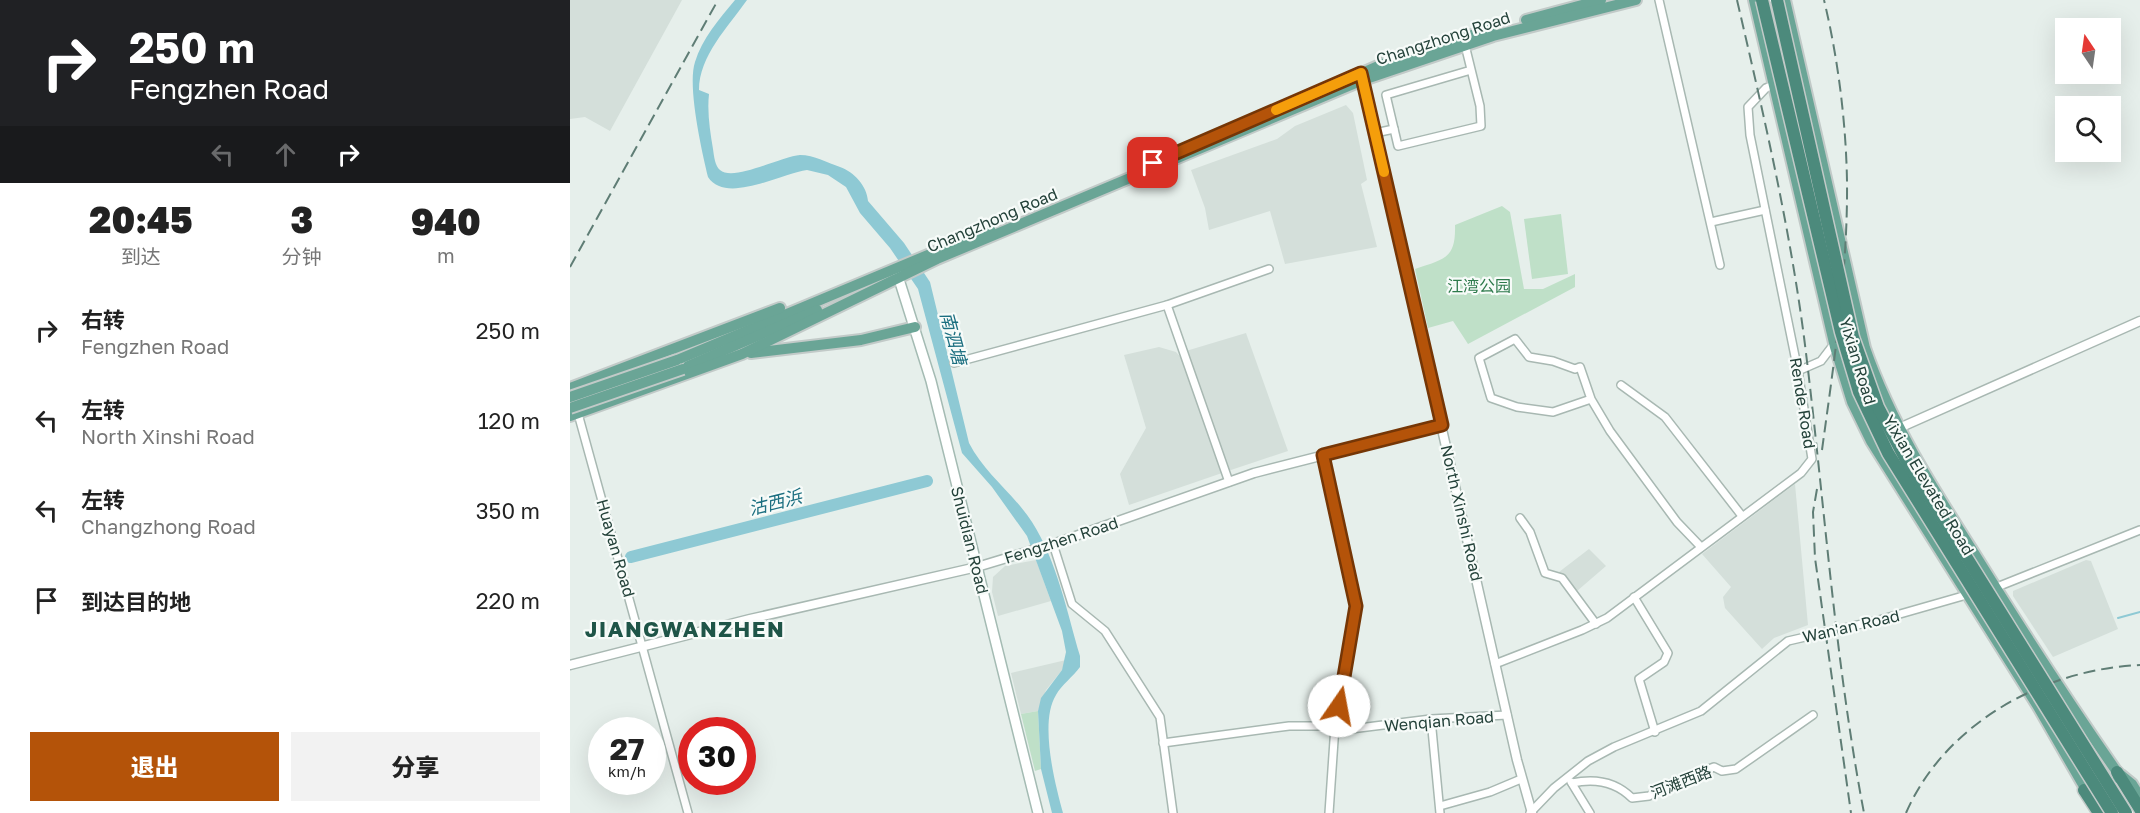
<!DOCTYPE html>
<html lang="zh">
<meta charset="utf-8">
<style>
:root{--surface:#fff;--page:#f2f2f2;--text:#222;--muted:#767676;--accent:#b45309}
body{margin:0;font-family:"Golos Text","Noto Sans SC",sans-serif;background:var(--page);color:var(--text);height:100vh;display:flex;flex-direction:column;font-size:22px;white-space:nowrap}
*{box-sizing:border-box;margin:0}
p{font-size:20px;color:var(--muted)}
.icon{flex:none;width:33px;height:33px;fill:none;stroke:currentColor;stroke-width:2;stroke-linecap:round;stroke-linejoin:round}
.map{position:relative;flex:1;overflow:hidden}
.panel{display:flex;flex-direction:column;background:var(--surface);width:570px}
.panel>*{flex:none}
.top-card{background:#202124;color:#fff;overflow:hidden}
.needle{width:39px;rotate:347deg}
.controls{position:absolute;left:1485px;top:18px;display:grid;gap:12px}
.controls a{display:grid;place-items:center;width:66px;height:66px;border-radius:0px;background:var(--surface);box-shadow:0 6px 24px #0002;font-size:30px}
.speed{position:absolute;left:18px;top:717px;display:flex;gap:12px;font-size:30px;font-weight:700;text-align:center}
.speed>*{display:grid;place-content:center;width:78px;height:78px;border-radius:50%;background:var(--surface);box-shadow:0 6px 24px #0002;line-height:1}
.speed small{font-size:15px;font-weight:400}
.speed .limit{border:9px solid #d22;background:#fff;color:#111}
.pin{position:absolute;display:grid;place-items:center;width:51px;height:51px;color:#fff;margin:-26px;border-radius:12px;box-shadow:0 3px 9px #0006}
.me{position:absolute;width:66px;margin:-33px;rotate:12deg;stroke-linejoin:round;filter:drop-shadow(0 0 4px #0008)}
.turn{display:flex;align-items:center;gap:21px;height:126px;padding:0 30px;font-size:27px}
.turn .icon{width:78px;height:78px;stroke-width:2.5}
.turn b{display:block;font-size:42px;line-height:51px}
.lanes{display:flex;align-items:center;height:57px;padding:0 30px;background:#0003;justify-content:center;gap:30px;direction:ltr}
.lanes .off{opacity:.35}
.eta{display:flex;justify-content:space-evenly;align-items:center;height:102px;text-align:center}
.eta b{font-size:36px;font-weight:800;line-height:42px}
.action{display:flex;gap:12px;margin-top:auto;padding:12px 30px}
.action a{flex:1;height:69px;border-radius:0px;background:var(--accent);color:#fff;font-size:24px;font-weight:800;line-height:69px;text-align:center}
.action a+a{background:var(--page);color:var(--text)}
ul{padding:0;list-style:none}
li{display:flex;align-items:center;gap:18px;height:90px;padding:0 30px}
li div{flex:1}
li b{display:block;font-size:22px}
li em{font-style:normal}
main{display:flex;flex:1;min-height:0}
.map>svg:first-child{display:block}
.built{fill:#d4dfda}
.green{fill:#bfe0c8}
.water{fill:#8ec9d4}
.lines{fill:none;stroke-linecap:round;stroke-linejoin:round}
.stream{stroke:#8ec9d4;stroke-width:2}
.river{stroke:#8ec9d4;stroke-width:12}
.minor-casing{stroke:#a8b8b2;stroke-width:10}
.tertiary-casing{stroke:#a8b8b2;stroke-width:11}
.secondary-casing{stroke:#a4bbb3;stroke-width:12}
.primary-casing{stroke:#c2cac8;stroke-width:14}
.trunk-casing{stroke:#c2cac8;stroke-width:15}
.minor{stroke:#fff;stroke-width:7}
.tertiary{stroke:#fff;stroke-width:8}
.secondary{stroke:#fff;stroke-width:9}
.primary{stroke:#6aa596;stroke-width:10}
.trunk{stroke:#4c8a7c;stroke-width:12}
.rail{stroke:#5f7d75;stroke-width:2;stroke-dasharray:12 6;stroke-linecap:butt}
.primary-bridge-casing{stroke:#c2cac8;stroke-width:14;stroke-linecap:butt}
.trunk-bridge-casing{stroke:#c2cac8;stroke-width:15;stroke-linecap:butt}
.primary-bridge{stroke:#6aa596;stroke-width:10}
.trunk-bridge{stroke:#4c8a7c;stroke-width:12}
.route-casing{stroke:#753606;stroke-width:15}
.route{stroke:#b45309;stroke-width:10}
.slow{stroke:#f59e0b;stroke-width:10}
.labels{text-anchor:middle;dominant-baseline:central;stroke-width:4.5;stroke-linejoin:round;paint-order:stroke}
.street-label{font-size:16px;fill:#24423a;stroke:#f7fbf9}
.park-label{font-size:16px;fill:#2d7a4b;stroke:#f7fbf9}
.water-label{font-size:18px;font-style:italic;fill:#1c6f80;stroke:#f7fbf9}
.district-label{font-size:22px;font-weight:bold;letter-spacing:1.5px;fill:#1f5548;stroke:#f7fbf9}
</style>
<main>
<section class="panel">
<div class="top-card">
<div class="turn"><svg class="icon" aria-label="right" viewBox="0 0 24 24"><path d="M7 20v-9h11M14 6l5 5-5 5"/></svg><div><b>250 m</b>Fengzhen Road</div></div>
<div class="lanes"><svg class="icon off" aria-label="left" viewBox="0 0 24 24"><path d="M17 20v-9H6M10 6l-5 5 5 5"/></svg><svg class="icon off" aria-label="ahead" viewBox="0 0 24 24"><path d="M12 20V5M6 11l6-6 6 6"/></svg><svg class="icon" aria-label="right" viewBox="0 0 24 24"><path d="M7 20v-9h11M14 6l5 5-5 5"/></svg></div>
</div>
<div class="eta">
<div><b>20:45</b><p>到达</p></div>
<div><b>3</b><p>分钟</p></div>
<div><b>940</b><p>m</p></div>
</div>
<ul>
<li><svg class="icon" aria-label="right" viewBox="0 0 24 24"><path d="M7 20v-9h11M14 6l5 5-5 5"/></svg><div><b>右转</b><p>Fengzhen Road</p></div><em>250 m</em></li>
<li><svg class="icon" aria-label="left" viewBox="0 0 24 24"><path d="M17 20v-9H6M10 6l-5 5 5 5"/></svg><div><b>左转</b><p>North Xinshi Road</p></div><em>120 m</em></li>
<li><svg class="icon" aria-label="left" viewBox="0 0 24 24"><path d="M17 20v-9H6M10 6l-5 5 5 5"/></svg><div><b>左转</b><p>Changzhong Road</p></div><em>350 m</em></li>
<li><svg class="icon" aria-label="arrive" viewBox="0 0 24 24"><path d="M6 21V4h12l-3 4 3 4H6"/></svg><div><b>到达目的地</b></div><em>220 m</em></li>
</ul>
<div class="action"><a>退出</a><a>分享</a></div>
</section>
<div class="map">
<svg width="1570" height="813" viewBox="0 0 1570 813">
<rect width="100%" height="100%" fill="#e6efeb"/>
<!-- built -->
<g class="built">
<path d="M 0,0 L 112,0 L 40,131 L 15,117 L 0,119 Z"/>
<path d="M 776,105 L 783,113 L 797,180 L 791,184 L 807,247 L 715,264 L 700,211 L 639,230 L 635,208 L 621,170 L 707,139 L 725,126 Z"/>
<path d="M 676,333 L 718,451 L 658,471 L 616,351 Z"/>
<path d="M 589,347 L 606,352 L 614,361 L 652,473 L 559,505 L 550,474 L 576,428 L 554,355 Z"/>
<path d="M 1225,484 L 1238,625 L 1204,638 L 1192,649 L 1155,608 L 1153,597 L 1161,587 L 1132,554 Z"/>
<path d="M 1019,549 L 1036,566 L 1007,591 L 989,572 Z"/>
<path d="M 466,560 L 481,601 L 428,616 L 422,592 L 423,577 L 435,566 Z"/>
<path d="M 1516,560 L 1521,561 L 1548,629 L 1483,657 L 1443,596 L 1443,591 Z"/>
<path d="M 496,660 L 492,670 L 476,690 L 468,711 L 451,714 L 441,673 Z"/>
</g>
<!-- green -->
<g class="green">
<path d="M 932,206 L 940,212 L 954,289 L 973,289 L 1005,274 L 1005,287 L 898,344 L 883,321 L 858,328 L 845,269 C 874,259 886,259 885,225 Z"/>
<path d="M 991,214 L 998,274 L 962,279 L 954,219 Z"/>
<path d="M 468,711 L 471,769 L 465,771 L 451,714 Z"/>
</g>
<!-- water -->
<path class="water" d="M 165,0 L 177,0 C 158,27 129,56 129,90 L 139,94 C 137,112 140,131 143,149 C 144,156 145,166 150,170 C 164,182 212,156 230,155 C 244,155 258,163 270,167 C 284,172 297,186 298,201 L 334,243 L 360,282 L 399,443 C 415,474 443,493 462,522 C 487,561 497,612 510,656 L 510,667 C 503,677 492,684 486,695 C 469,722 485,784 493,813 L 482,813 L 471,769 L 468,711 L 471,698 L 492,670 L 496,652 L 492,631 L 457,536 L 422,487 L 392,453 L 348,289 L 320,248 L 290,213 L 276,187 L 258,175 L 237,170 C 212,173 156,205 138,177 C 132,152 117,86 125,62 C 132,39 149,19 165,0 Z"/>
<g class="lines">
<!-- stream -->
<path class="stream" d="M 1548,618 L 1570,612"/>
<!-- river -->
<path class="river" d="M 61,557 L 357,481"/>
<!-- minor casing -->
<g class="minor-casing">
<g id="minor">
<path d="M 1089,0 L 1150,265"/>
<path d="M 895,45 L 910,106 L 911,126 L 828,146 L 816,95 L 901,70"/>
<path d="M 805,133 L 824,129"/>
<path d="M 1141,222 L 1195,210"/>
<path d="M 597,305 L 659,482"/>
<path d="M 384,363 L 597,305 L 699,269"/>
<path d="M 1228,371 L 1251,361 L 1264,344"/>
<path d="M 1051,385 L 1095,417 L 1172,516"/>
<path d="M 1021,399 L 1010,367 L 1005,369 L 983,361 L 959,357 L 945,339 L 909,358 L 921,398 L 947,407 L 983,412 L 1021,399 L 1040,431 L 1107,522 L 1131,547"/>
<path d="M 7,410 L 118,813"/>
<path d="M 752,455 L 786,606 L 765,726 L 759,813"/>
<path d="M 950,518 L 960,532 L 975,573 L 992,578 L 1026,624"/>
<path d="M 483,544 L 502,604 L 535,631 L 590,717 L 603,813"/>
<path d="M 1422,589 L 1570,530"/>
<path d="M 1064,597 L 1098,653 L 1094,662 L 1069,679 L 1085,732"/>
<path d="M 925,664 L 1012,630 L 1037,618 L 1231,473 L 1242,459 L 1228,371 L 1180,135 L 1178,107 L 1196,88 L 1206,84"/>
<path d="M 861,719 L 870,813"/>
<path d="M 765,731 L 861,719 L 937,715"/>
<path d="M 593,743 L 719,726 L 765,726"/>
<path d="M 1001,782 L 1020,813"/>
<path d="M 1002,783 C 1025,778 1045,781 1062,798 L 1079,796 L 1099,784 L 1144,767 L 1152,771 L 1166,769 L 1243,715"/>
<path d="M 870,806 L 920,792 L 951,779"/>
<path d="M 960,813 L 984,788 L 1018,761 L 1044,747 L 1131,711 L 1218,641 L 1309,620 L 1400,594"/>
</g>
</g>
<!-- tertiary casing -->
<g class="tertiary-casing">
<g id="tertiary">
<path d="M 792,76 L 947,760 L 962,813"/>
<path d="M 1327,429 L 1570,321"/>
<path d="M 0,665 L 180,619 L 407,567 L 483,544 L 684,473 L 872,425"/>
</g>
</g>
<!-- secondary casing -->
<g class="secondary-casing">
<path id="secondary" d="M 327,273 L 361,381 L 468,813"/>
</g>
<!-- primary casing -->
<g class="primary-casing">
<g id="primary">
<path d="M 1184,0 L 1265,347 L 1282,402 L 1301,441 L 1467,705 L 1519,795"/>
<path d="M 1215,0 L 1295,348 C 1321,423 1362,487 1404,553 C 1450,627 1497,700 1547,772 L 1548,778"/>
<path d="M 956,20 L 1031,0"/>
<path d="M 659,131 L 815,63 L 921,29"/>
<path d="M 181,353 L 291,340 L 345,327"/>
<path d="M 107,360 L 420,229"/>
<path d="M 118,366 L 247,310"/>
<path d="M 0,388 L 210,308"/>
<path d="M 0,416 L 172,354 L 367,259 L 793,80 L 923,36 L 1066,0"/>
<path d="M 1551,775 L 1562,784 L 1570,797"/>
</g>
</g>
<!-- trunk casing -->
<g class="trunk-casing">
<g id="trunk">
<path d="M 1547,772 L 1570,809"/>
<path d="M 1514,790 L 1529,813"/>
</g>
</g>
<!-- minor -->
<use href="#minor" class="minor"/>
<!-- tertiary -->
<use href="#tertiary" class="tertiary"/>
<!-- secondary -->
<use href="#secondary" class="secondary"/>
<!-- primary -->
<use href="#primary" class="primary"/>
<!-- trunk -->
<use href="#trunk" class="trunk"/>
<!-- rail -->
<g class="rail">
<path d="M 1167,0 C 1193,112 1219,223 1234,337 C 1254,495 1264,656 1294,813"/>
<path d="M 0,267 L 148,0"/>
<path d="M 1252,450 C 1264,362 1278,270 1277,181 C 1276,122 1268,58 1254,0"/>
<path d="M 1247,489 L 1243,512 L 1245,558 L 1281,813"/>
<path d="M 1336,813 C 1375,723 1475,669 1570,665"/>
</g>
<!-- primary-bridge casing -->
<g class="primary-bridge-casing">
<g id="primary-bridge">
<path d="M 0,397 L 107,360"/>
<path d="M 0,408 L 113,369"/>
</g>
</g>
<!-- trunk-bridge casing -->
<g class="trunk-bridge-casing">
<g id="trunk-bridge">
<path d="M 1192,0 L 1271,332 L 1289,392 L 1318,453 L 1542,813"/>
<path d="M 1207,0 L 1283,337 L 1308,407 L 1337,462 L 1556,813"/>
</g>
</g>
<!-- primary-bridge -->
<use href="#primary-bridge" class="primary-bridge"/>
<!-- trunk-bridge -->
<use href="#trunk-bridge" class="trunk-bridge"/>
</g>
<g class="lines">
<!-- route casing -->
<g class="route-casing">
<path id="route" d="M 583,163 L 791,73 L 872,425 L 753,455 L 786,606 L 769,706"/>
</g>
<!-- route -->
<use href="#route" class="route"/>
<!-- slow -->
<path class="slow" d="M 706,110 L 791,73 L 814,172"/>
</g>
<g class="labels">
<!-- street labels -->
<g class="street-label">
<text transform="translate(873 38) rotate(-18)">Changzhong Road</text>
<text transform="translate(422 220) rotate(-23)">Changzhong Road</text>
<text transform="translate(1288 361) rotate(73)">Yixian Road</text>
<text transform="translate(1233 403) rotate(81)">Rende Road</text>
<text transform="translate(1359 485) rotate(59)">Yixian Elevated Road</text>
<text transform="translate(892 513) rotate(77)">North Xinshi Road</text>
<text transform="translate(400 540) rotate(76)">Shuidian Road</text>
<text transform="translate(491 540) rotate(-18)">Fengzhen Road</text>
<text transform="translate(46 548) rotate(74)">Huayan Road</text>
<text transform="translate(1281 626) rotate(-13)">Wan'an Road</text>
<text transform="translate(869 721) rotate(-5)">Wenqian Road</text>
<text transform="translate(1111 782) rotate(-21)">河滩西路</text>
</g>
<!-- park labels -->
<g class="park-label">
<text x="909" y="286">江湾公园</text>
</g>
<!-- water labels -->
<g class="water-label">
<text transform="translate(384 338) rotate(75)">南泗塘</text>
<text transform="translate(205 502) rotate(-14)">沽西浜</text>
</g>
<!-- district labels -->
<g class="district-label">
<text x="115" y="628">JIANGWANZHEN</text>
</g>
</g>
</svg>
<div class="controls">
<a><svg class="needle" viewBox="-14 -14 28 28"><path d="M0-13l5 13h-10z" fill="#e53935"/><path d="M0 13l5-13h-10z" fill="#767676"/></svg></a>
<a><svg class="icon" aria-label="search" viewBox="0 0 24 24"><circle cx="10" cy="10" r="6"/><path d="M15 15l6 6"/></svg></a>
</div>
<div class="speed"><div>27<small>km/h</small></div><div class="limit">30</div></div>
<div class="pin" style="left:583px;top:163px;background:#d93025"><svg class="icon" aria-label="arrive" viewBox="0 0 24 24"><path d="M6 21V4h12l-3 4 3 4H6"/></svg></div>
<svg class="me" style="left:769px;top:706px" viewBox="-20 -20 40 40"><circle r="19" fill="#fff"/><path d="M0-13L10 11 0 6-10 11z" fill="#b45309"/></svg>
</div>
</main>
